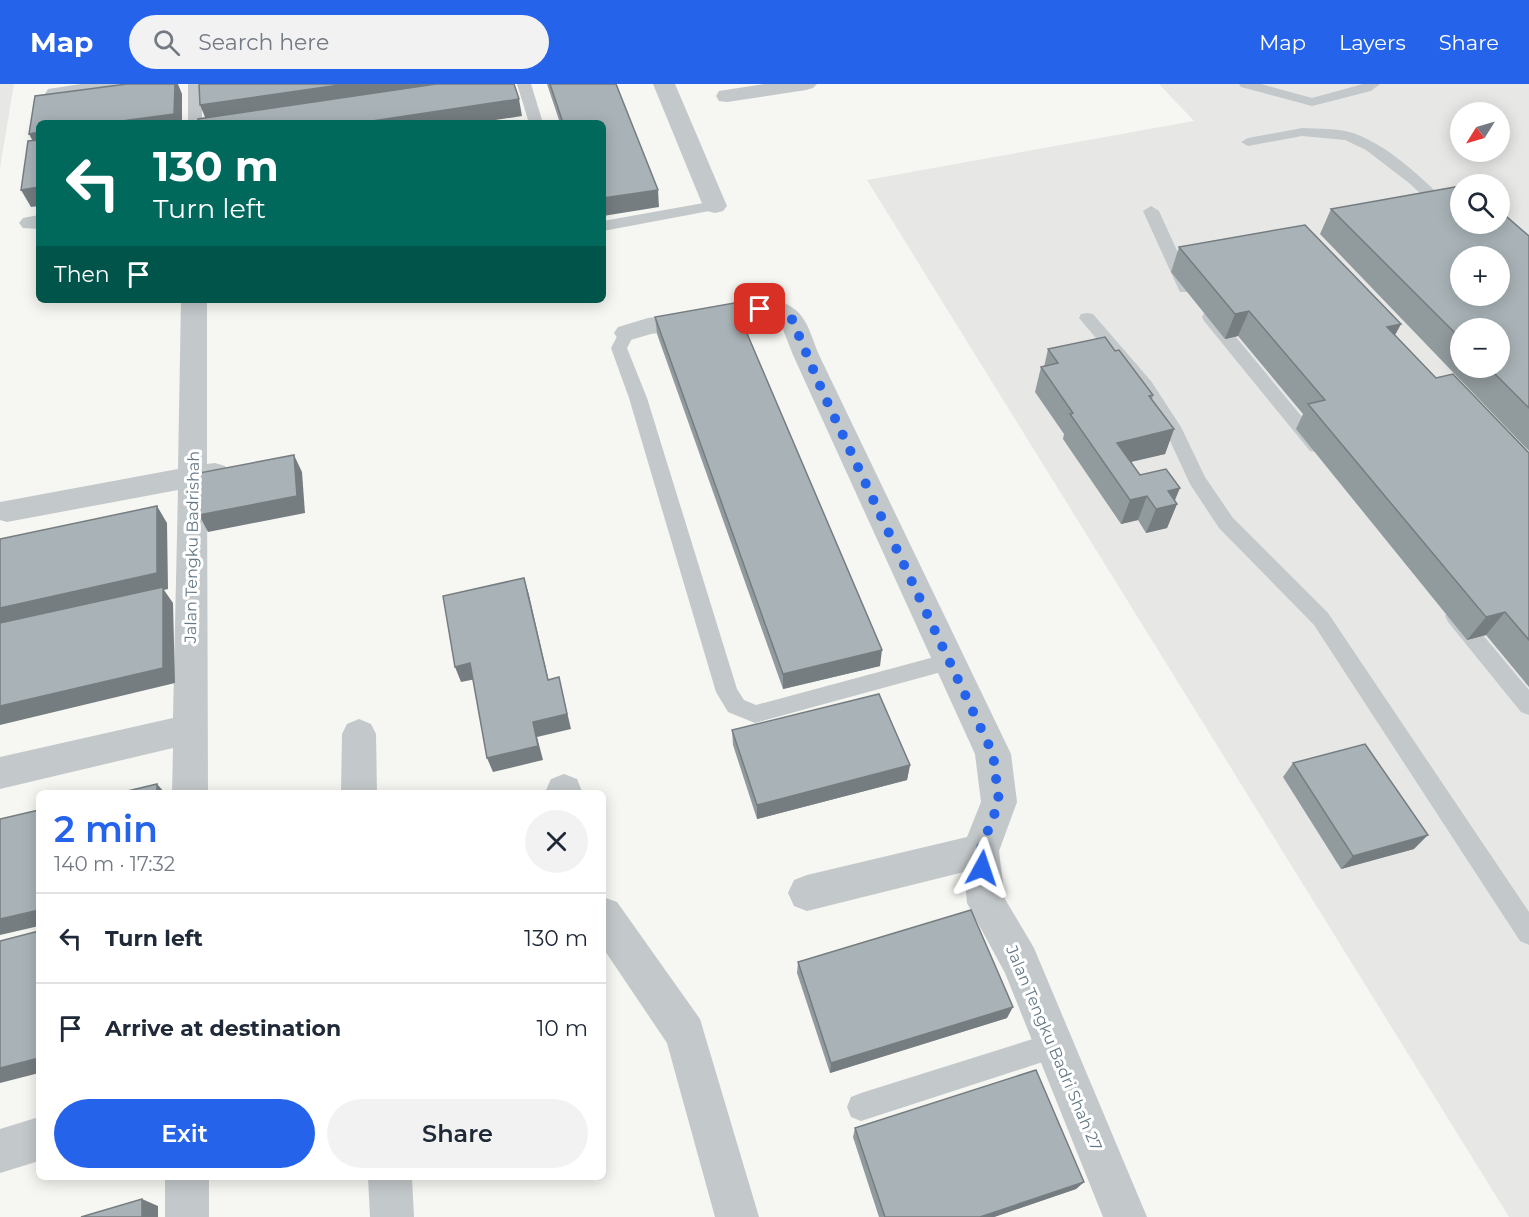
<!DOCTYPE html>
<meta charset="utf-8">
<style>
:root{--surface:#fff;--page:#f2f2f3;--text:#1f2937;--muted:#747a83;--line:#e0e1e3;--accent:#2563eb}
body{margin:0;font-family:Montserrat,sans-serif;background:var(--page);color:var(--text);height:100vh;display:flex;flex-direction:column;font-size:22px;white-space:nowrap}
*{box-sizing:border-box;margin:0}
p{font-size:20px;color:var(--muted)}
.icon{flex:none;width:33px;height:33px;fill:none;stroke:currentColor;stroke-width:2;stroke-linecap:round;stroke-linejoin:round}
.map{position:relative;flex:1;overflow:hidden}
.panel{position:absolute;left:36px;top:706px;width:570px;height:390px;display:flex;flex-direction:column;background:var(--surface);border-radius:9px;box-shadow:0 3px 15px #0003}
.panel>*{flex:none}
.top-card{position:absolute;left:36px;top:36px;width:570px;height:183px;border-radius:9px;box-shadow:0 3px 15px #0003;background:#00695c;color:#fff;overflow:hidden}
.needle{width:39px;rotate:233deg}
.fabs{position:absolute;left:1450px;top:18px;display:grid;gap:12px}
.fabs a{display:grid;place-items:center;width:60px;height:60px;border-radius:50%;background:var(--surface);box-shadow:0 3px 15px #0003;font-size:30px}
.pin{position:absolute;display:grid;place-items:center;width:51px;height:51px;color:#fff;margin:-26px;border-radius:12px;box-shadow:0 3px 9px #0006}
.me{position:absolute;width:66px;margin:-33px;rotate:5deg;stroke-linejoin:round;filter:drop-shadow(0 0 4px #0008)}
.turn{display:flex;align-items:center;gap:21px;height:126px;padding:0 18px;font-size:27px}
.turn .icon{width:78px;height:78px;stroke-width:2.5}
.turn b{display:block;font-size:42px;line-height:51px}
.then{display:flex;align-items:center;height:57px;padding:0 18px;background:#0003;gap:12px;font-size:22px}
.round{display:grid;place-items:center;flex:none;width:63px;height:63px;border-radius:32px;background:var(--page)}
.head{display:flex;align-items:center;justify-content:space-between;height:102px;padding:0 18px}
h1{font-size:36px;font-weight:600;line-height:45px;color:var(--accent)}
.primary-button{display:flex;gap:12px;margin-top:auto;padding:12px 18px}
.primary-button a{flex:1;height:69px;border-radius:36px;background:var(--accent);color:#fff;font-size:24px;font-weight:600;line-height:69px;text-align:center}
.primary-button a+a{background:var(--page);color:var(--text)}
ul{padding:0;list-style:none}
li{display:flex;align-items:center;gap:18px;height:90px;padding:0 18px;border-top:2px solid var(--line)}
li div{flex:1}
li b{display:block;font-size:22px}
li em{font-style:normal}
header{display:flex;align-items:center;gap:36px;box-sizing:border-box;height:84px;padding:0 30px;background:var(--accent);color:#fff}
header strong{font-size:28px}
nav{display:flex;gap:33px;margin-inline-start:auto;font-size:21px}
.search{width:420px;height:54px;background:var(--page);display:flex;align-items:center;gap:15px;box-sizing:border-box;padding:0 21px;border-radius:33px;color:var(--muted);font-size:22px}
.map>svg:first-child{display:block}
.built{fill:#e7e7e6;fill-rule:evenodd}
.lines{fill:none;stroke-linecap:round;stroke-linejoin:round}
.service{fill:#c3c8ca;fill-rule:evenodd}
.minor{fill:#c3c8ca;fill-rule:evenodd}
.wall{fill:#919a9d;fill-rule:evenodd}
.shaded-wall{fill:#767d80}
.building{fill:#a9b3b7;stroke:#767d80;stroke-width:1.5;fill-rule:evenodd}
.route{stroke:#2563eb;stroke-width:10;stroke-dasharray:0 18}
.labels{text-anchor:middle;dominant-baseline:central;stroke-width:6;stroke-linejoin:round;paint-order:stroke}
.street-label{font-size:16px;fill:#637885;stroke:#fff}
</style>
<header>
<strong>Map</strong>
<div class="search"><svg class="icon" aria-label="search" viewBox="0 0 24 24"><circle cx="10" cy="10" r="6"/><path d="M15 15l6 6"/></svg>Search here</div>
<nav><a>Map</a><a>Layers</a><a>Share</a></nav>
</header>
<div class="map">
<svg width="1529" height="1133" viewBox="0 0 1529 1133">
<rect width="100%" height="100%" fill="#f6f6f2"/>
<!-- built -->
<g class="built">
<path d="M 0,0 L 14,0 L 0,84 Z"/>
<path d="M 1159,0 L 1529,0 L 1529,1133 L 1509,1133 L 867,96 L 1194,37 ZM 1461,28 L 1500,28 L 1500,68 L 1461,68 ZM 1461,100 L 1500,100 L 1500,140 L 1461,140 ZM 1461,172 L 1500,172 L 1500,212 L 1461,212 ZM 1461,244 L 1500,244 L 1500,284 L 1461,284 Z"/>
</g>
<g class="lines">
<!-- service -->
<g class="service">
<rect x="188" y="0" width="14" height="39"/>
<path d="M 517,0 L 531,0 L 543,39 L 529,39 Z"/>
<path d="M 1239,0 L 1261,0 L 1312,14 L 1363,0 L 1380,0 L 1371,7 L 1312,22 L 1241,3 Z"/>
<path d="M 1302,44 C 1318,45 1338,44 1353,49 C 1395,64 1429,102 1461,131 L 1461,140 L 1468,140 L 1461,144 L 1456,142 L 1409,99 L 1366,66 L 1345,56 L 1302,52 L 1248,62 L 1241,58 L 1248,54 Z"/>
<path d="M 715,117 L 720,119 L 723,122 L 720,125 L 603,147 L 603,137 Z"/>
<path d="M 1151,122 L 1159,127 L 1194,204 L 1192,208 L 1180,208 L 1178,204 L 1143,127 Z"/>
<path d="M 1210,228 L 1216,229 L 1322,357 L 1325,362 L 1322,367 L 1316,368 L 1310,367 L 1204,237 L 1202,233 L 1204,229 Z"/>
<path d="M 1087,229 L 1093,230 L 1151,297 L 1181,343 L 1205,393 L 1233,434 L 1328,529 L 1529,828 L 1529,861 L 1520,857 L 1314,541 L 1219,444 L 1190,400 L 1166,348 L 1139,305 L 1079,234 L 1081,230 Z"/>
<path d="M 627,244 L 633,245 L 635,249 L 627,264 L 647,314 L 737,605 L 744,616 L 756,621 L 949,569 L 956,572 L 960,578 L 956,584 L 755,639 L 728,628 L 716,608 L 629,314 L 611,264 L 621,245 Z"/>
<path d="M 1455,524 L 1462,526 L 1529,606 L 1529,631 L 1521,628 L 1448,538 L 1445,532 L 1448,526 Z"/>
<path d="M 1055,948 L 1064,952 L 1068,961 L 1064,970 L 1055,974 L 861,1037 L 851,1033 L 847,1023 L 851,1013 L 861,1009 Z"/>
</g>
<!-- minor -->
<g class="minor">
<path d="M 81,0 L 136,0 L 132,4 L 125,6 L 56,16 L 48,15 L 45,10 L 48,5 Z"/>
<path d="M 653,0 L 675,0 L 727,122 L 723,127 L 715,129 L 707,127 L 703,122 Z"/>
<path d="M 764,0 L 817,0 L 813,4 L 806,6 L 727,18 L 719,17 L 716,12 L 719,7 Z"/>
<path d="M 39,131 L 39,145 L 23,144 L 19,139 L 23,134 Z"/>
<path d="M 181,216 L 207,216 L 207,380 L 215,379 L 225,382 L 230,389 L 225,396 L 207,401 L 208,710 L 172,710 L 173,664 L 0,705 L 0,673 L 173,634 L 178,406 L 7,438 L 0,436 L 0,418 L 178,385 Z"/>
<path d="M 775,216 C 806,224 808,244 819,271 L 1011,670 L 1017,718 L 999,767 L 1005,815 L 1034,864 L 1147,1133 L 1103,1133 L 1005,889 L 967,819 L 964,788 L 807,827 L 794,822 L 788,809 L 794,796 L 807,791 L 967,753 L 981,718 L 975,670 L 793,271 L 780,238 L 771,233 L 651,250 L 627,257 L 618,255 L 614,249 L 618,243 L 648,234 Z"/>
<path d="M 359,635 L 371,640 L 376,650 L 377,710 L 341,710 L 342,650 L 347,640 Z"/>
<path d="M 564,690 L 577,695 L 583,710 L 547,710 L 546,706 L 551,695 Z"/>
<path d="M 603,813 L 617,818 L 700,935 L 759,1133 L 715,1133 L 667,959 L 603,864 Z"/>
<path d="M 39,1033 L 39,1077 L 0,1089 L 0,1045 Z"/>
<rect x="165" y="1094" width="44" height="39"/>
<path d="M 368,1094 L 412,1094 L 414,1133 L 370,1133 Z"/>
</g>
</g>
<!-- wall -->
<g class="wall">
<path d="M 547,0 L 616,0 L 659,123 L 603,39 L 560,39 Z"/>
<path d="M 1331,125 L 1529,152 L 1529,367 L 1320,150 ZM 1461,244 L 1500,284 L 1461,284 Z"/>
<path d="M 1179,163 L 1401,240 L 1395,251 L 1436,294 L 1529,369 L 1529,603 L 1486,551 L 1467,556 L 1296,345 L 1303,330 L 1238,252 L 1225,255 L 1171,188 Z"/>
<path d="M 655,233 L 880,582 L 783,605 L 657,250 Z"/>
<path d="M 1048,265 L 1115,267 L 1153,311 L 1152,316 L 1174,345 L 1165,370 L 1131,378 L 1140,391 L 1175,416 L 1177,420 L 1167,444 L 1146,449 L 1138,436 L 1121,440 L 1063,355 L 1064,350 L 1035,308 L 1041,283 L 1044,283 Z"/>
<path d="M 732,646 L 910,681 L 907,696 L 757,735 L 733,661 Z"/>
<path d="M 1293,679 L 1414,765 L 1341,785 L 1283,693 Z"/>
<path d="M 798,878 L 1007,934 L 830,989 L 797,889 Z"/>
<path d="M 855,1044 L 1084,1098 L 1076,1105 L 994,1133 L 879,1133 L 853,1053 Z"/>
</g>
<!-- shaded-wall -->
<g class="shaded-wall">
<path d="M 175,0 L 178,0 L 182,10 L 182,39 L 107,39 Z"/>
<path d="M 346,0 L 465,0 L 207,38 L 200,21 Z"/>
<path d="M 519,15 L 522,32 L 476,39 L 359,39 Z"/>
<path d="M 39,48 L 39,67 L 38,67 L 29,50 Z"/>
<path d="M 39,103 L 39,122 L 31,123 L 21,106 Z"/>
<path d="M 658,106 L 659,123 L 603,132 L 603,114 Z"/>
<path d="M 1249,227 L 1238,252 L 1225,255 L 1235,230 Z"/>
<path d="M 1401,240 L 1387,265 L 1387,243 Z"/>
<path d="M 1174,345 L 1165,370 L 1108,383 L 1117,359 Z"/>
<path d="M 294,371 L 302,388 L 305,429 L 208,448 L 199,431 Z"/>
<path d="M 1180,404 L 1173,421 L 1177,420 L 1167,444 L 1146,449 L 1156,425 L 1168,407 Z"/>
<path d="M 1147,412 L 1138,436 L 1121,440 L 1130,416 Z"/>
<path d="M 157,422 L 167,439 L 168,505 L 164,506 L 173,519 L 175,599 L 0,641 L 0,524 Z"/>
<path d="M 524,494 L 529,511 L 552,611 L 548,596 Z"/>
<path d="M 1505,528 L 1486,551 L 1467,556 L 1486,533 Z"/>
<path d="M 882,566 L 880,582 L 783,605 L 783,590 Z"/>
<path d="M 470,579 L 476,595 L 461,598 L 455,583 Z"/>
<path d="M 559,593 L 571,645 L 537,653 L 543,676 L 493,688 L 487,674 L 533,638 Z"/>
<path d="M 910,681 L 907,696 L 757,735 L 757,721 Z"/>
<path d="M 157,700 L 166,710 L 157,710 Z"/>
<path d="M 1428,751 L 1414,765 L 1341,785 L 1353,772 Z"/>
<path d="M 39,826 L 39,842 L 0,851 L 0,835 Z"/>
<path d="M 1013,923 L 1007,934 L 830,989 L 831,979 Z"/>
<path d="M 39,974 L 39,989 L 0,999 L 0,984 Z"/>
<path d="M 1084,1098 L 1076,1105 L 994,1133 L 980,1133 Z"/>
<path d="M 142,1115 L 158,1122 L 158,1133 L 142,1133 Z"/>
</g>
<!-- building -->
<g class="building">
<path d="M 127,0 L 175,0 L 174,30 L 107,39 L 39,39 L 39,48 L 29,50 L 35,12 Z"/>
<path d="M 199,0 L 346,0 L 200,21 Z"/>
<path d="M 436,0 L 514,0 L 519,15 L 359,39 L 198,39 L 198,35 Z"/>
<path d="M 550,0 L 616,0 L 658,106 L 603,114 L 603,39 L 563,39 Z"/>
<path d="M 175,36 L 175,39 L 156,39 Z"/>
<path d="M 39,56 L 39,103 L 21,106 L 28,57 Z"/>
<path d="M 1461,102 L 1461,140 L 1500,140 L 1500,127 L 1529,152 L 1529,324 L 1489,284 L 1500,284 L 1500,244 L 1461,244 L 1461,255 L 1331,125 ZM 1461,172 L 1500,172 L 1500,212 L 1461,212 Z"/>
<path d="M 1305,141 L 1401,240 L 1387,243 L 1436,294 L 1453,290 L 1529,369 L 1529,556 L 1505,528 L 1486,533 L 1308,320 L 1325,316 L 1249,227 L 1235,230 L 1179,163 Z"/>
<path d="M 734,219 L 882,566 L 783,590 L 655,233 Z"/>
<path d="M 1105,253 L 1115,267 L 1119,266 L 1153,311 L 1149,312 L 1174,345 L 1117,359 L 1140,391 L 1166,385 L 1180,404 L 1168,407 L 1177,420 L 1156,425 L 1147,412 L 1130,416 L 1070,330 L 1073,329 L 1041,283 L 1058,279 L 1048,265 Z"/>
<path d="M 294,371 L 297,412 L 199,431 L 199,389 Z"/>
<path d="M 157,422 L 157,489 L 0,524 L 0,455 Z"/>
<path d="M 524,494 L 548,596 L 559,593 L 567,630 L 533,638 L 538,662 L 487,674 L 470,579 L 455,583 L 443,512 Z"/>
<path d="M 163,503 L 163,584 L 0,622 L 0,539 Z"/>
<path d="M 879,610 L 910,681 L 757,721 L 732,646 Z"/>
<path d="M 1365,660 L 1428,751 L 1353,772 L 1293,679 Z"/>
<path d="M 157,700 L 157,710 L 115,710 Z"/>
<path d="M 39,726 L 39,826 L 0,835 L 0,735 Z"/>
<path d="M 971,826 L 1013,923 L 831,979 L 798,878 Z"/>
<path d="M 39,847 L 39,974 L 0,984 L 0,857 Z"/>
<path d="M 1036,986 L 1084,1098 L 980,1133 L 885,1133 L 855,1044 Z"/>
<path d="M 142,1115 L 142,1133 L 81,1133 Z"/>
</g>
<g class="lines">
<!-- route -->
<path class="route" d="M 760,225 L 775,224 L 791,233 L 824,311 L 993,670 L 999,718 L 980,767 L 982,784"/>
</g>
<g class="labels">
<!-- street labels -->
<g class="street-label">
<text transform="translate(192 463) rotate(-89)">Jalan Tengku Badrishah</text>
<text transform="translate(1054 964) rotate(67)">Jalan Tengku Badri Shah 27</text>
</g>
</g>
</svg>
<div class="fabs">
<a><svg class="needle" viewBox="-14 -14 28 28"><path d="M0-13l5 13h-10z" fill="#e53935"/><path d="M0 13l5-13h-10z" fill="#747a83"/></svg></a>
<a><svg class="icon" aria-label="search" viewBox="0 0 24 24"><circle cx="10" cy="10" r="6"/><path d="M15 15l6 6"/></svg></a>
<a>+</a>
<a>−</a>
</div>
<div class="pin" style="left:760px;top:225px;background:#d93025"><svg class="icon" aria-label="arrive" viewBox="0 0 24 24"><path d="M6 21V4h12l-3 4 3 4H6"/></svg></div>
<svg class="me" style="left:982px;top:784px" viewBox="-20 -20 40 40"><path d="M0-17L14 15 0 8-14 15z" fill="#2563eb" stroke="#fff" stroke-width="4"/></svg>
<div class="top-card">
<div class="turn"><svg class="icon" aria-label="left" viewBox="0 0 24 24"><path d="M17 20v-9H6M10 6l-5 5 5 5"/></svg><div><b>130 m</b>Turn left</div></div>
<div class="then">Then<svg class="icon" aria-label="arrive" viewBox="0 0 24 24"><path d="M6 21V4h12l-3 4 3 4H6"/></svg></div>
</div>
<section class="panel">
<div class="head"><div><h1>2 min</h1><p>140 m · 17:32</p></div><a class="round"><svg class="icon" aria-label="close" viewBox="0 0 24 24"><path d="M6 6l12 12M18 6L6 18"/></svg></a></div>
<ul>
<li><svg class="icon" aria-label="left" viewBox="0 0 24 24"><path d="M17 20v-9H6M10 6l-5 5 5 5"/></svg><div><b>Turn left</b></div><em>130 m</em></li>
<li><svg class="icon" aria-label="arrive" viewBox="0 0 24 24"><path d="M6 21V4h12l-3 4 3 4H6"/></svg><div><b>Arrive at destination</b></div><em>10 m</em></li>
</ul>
<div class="primary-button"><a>Exit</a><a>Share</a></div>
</section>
</div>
